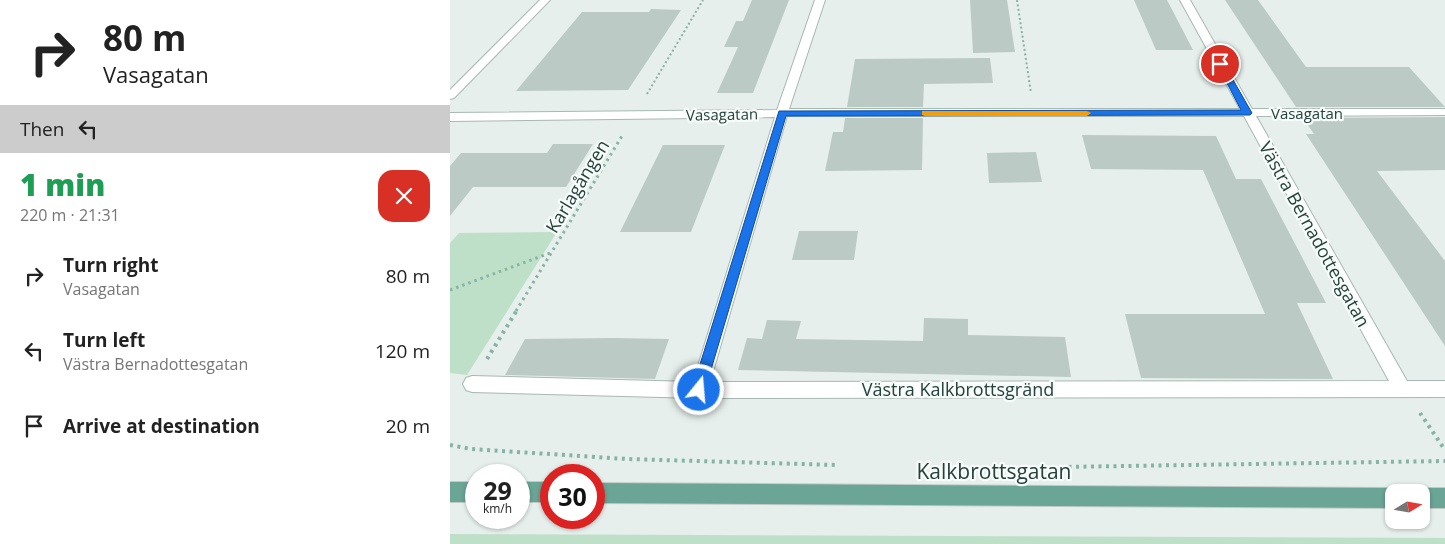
<!DOCTYPE html>
<meta charset="utf-8">
<style>
:root{--surface:#fff;--page:#f6f6f6;--text:#222;--muted:#767676}
body{margin:0;font-family:"Open Sans",sans-serif;background:var(--page);color:var(--text);height:100vh;display:flex;flex-direction:column;font-size:19px;white-space:nowrap}
*{box-sizing:border-box;margin:0}
p{font-size:16px;color:var(--muted)}
.icon{flex:none;width:28px;height:28px;fill:none;stroke:currentColor;stroke-width:2;stroke-linecap:round;stroke-linejoin:round}
.map{position:relative;flex:1;overflow:hidden}
.details{display:flex;flex-direction:column;background:var(--surface);width:450px}
.details>*{flex:none}
.hud{background:#fff;color:var(--text);overflow:hidden}
.needle{width:32px;rotate:79deg}
.controls{position:absolute;left:935px;top:484px;display:grid;gap:10px}
.controls a{display:grid;place-items:center;width:45px;height:45px;border-radius:10px;background:var(--surface);box-shadow:0 1px 4px #0004;font-size:25px}
.speed{position:absolute;left:15px;top:464px;display:flex;gap:10px;font-size:25px;font-weight:700;text-align:center}
.speed>*{display:grid;place-content:center;width:65px;height:65px;border-radius:50%;background:var(--surface);box-shadow:0 1px 4px #0004;line-height:1}
.speed small{font-size:12px;font-weight:400}
.speed .limit{border:8px solid #d22;background:#fff;color:#111}
.pin{position:absolute;display:grid;place-items:center;width:42px;height:42px;color:#fff;margin:-21px;border:2px solid #fff;border-radius:50%;box-shadow:0 1px 5px #0007}
.me{position:absolute;width:55px;margin:-28px;rotate:17deg;stroke-linejoin:round;filter:drop-shadow(0 0 4px #0008)}
.turn{display:flex;align-items:center;gap:18px;height:105px;padding:0 20px;font-size:22px}
.turn .icon{width:65px;height:65px;stroke-width:2.5}
.turn b{display:block;font-size:35px;line-height:42px}
.then{display:flex;align-items:center;height:48px;padding:0 20px;background:#0003;gap:10px;font-size:19px}
.round{display:grid;place-items:center;flex:none;width:52px;height:52px;border-radius:15px;background:var(--page)}
.head{display:flex;align-items:center;justify-content:space-between;height:85px;padding:0 20px}
h1{font-size:30px;font-weight:800;line-height:38px;color:#1e9e55}
ul{padding:0;list-style:none}
li{display:flex;align-items:center;gap:15px;height:75px;padding:0 20px}
li div{flex:1}
li b{display:block;font-size:19px}
li em{font-style:normal}
main{display:flex;flex:1;min-height:0}
.map>svg:first-child{display:block}
.green{fill:#bfe0c8}
.building{fill:#bbcac4}
.lines{fill:none;stroke-linecap:round;stroke-linejoin:round}
.minor-casing{stroke:#a8b8b2;stroke-width:2}
.major-casing{stroke:#c2cac8;stroke-width:2}
.path-far2{stroke:#86b3a5;stroke-width:2;stroke-dasharray:2 2.5;stroke-linecap:butt}
.path-far1{stroke:#86b3a5;stroke-width:3;stroke-dasharray:2.5 4;stroke-linecap:butt}
.path{stroke:#86b3a5;stroke-width:4;stroke-dasharray:3 4.5;stroke-linecap:butt}
.minor{fill:#fff;fill-rule:evenodd}
.major{fill:#6aa596;fill-rule:evenodd}
.route{fill:#1a73e8;stroke:#114b97}
.slow{fill:#f59e0b}
.labels{text-anchor:middle;dominant-baseline:central;stroke-width:4.5;stroke-linejoin:round;paint-order:stroke}
.far-street-label{font-size:15px;fill:#24423a;stroke:#f7fbf9}
.street-label{font-size:18px;fill:#24423a;stroke:#f7fbf9}
.near-street-label{font-size:21px;fill:#24423a;stroke:#f7fbf9}
</style>
<main>
<section class="details">
<div class="hud">
<div class="turn"><svg class="icon" aria-label="right" viewBox="0 0 24 24"><path d="M7 20v-9h11M14 6l5 5-5 5"/></svg><div><b>80 m</b>Vasagatan</div></div>
<div class="then">Then<svg class="icon" aria-label="left" viewBox="0 0 24 24"><path d="M17 20v-9H6M10 6l-5 5 5 5"/></svg></div>
</div>
<div class="head"><div><h1>1 min</h1><p>220 m · 21:31</p></div><a class="round" style="background:#d93025;color:#fff"><svg class="icon" aria-label="close" viewBox="0 0 24 24"><path d="M6 6l12 12M18 6L6 18"/></svg></a></div>
<ul>
<li><svg class="icon" aria-label="right" viewBox="0 0 24 24"><path d="M7 20v-9h11M14 6l5 5-5 5"/></svg><div><b>Turn right</b><p>Vasagatan</p></div><em>80 m</em></li>
<li><svg class="icon" aria-label="left" viewBox="0 0 24 24"><path d="M17 20v-9H6M10 6l-5 5 5 5"/></svg><div><b>Turn left</b><p>Västra Bernadottesgatan</p></div><em>120 m</em></li>
<li><svg class="icon" aria-label="arrive" viewBox="0 0 24 24"><path d="M6 21V4h12l-3 4 3 4H6"/></svg><div><b>Arrive at destination</b></div><em>20 m</em></li>
</ul>
</section>
<div class="map">
<svg width="995" height="544" viewBox="0 0 995 544">
<rect width="100%" height="100%" fill="#e6efeb"/>
<!-- green -->
<g class="green">
<path d="M 107,232 L 17,375 L 0,373 L 0,243 L 9,233 Z"/>
<path d="M 0,534 L 995,538 L 995,544 L 0,544 Z"/>
</g>
<!-- building -->
<g class="building">
<path d="M 302,0 L 339,0 L 303,93 L 267,93 L 288,47 L 274,47 L 286,21 L 293,21 Z"/>
<path d="M 520,0 L 557,0 L 565,52 L 523,53 Z"/>
<path d="M 684,0 L 717,0 L 743,50 L 706,50 Z"/>
<path d="M 775,0 L 808,0 L 856,67 L 959,67 L 995,107 L 846,107 Z"/>
<path d="M 201,9 L 231,10 L 178,90 L 66,91 L 132,12 L 199,12 Z"/>
<path d="M 540,58 L 543,83 L 474,84 L 473,107 L 397,107 L 405,59 Z"/>
<path d="M 995,117 L 995,170 L 927,171 L 995,261 L 995,346 L 856,134 L 864,134 L 853,118 Z"/>
<path d="M 395,118 L 473,118 L 472,170 L 375,171 L 383,132 L 393,132 Z"/>
<path d="M 632,135 L 766,136 L 786,179 L 811,179 L 876,303 L 847,303 L 883,379 L 691,378 L 675,314 L 815,314 L 753,170 L 641,169 Z"/>
<path d="M 103,144 L 143,144 L 116,187 L 23,187 L 0,216 L 0,166 L 11,153 L 97,153 Z"/>
<path d="M 213,145 L 275,145 L 241,232 L 170,232 Z"/>
<path d="M 586,152 L 592,182 L 539,183 L 537,153 Z"/>
<path d="M 349,231 L 408,231 L 404,260 L 342,260 Z"/>
<path d="M 474,318 L 518,319 L 518,335 L 615,337 L 621,377 L 288,370 L 297,338 L 312,339 L 317,320 L 351,321 L 346,339 L 473,341 Z"/>
<path d="M 75,339 L 163,338 L 219,339 L 205,379 L 55,375 Z"/>
</g>
<g class="lines">
<!-- minor casing -->
<g class="minor-casing">
<g id="minor">
<path d="M 90,0 L 100,0 L 4,98 L 0,99 L 0,90 Z"/>
<path d="M 365,0 L 375,0 L 339,109 L 790,109 L 730,0 L 740,0 L 802,109 L 995,109 L 995,115 L 806,116 L 957,381 L 995,381 L 995,397 L 249,398 L 22,392 L 16,390 L 13,384 L 16,378 L 22,376 L 243,382 L 325,117 L 0,121 L 0,113 L 327,110 ZM 337,116 L 794,116 L 939,381 L 260,382 Z"/>
</g>
</g>
<!-- major casing -->
<g class="major-casing">
<g id="major">
<rect x="0" y="482" width="26" height="20"/>
<rect x="69" y="482" width="32" height="20"/>
<path d="M 144,483 L 944,488 L 952,492 L 944,492 L 944,508 L 144,503 Z"/>
<path d="M 971,488 L 995,488 L 995,508 L 971,508 L 971,492 L 963,492 Z"/>
</g>
</g>
<!-- path-far2 -->
<g class="path-far2">
<path d="M 567,0 L 581,93"/>
<path d="M 197,94 L 253,0"/>
</g>
<!-- path-far1 -->
<g class="path-far1">
<path d="M 0,290 L 100,253"/>
<path d="M 66,311 L 172,136"/>
</g>
<!-- path -->
<g class="path">
<path d="M 37,359 L 67,310"/>
<path d="M 970,413 L 995,450"/>
<path d="M 0,445 L 21,449 L 177,459 L 387,465"/>
<path d="M 611,467 L 995,461"/>
</g>
<!-- minor -->
<use href="#minor" class="minor"/>
<!-- major -->
<use href="#major" class="major"/>
</g>
<!-- route -->
<path class="route" d="M 770,62 L 774,64 L 802,113 L 800,115 L 336,116 L 255,390 L 253,394 L 249,396 L 244,394 L 242,390 L 329,111 L 791,110 L 767,64 Z"/>
<!-- slow -->
<path class="slow" d="M 472,111 L 637,111 L 641,113 L 637,116 L 475,116 L 472,115 Z"/>
<g class="labels">
<!-- far-street labels -->
<g class="far-street-label">
<text x="857" y="113">Vasagatan</text>
<text transform="translate(272 114) rotate(-1)">Vasagatan</text>
</g>
<!-- street labels -->
<g class="street-label">
<text transform="translate(127 186) rotate(-59)">Karlagången</text>
<text transform="translate(865 234) rotate(61)">Västra Bernadottesgatan</text>
<text x="508" y="389">Västra Kalkbrottsgränd</text>
</g>
<!-- near-street labels -->
<g class="near-street-label">
<text x="544" y="471">Kalkbrottsgatan</text>
</g>
</g>
</svg>
<div class="controls">
<a><svg class="needle" viewBox="-14 -14 28 28"><path d="M0-13l5 13h-10z" fill="#e53935"/><path d="M0 13l5-13h-10z" fill="#767676"/></svg></a>
</div>
<div class="speed"><div>29<small>km/h</small></div><div class="limit">30</div></div>
<div class="pin" style="left:770px;top:64px;background:#d93025"><svg class="icon" aria-label="arrive" viewBox="0 0 24 24"><path d="M6 21V4h12l-3 4 3 4H6"/></svg></div>
<svg class="me" style="left:249px;top:390px" viewBox="-20 -20 40 40"><circle r="17" fill="#1a73e8" stroke="#fff" stroke-width="3"/><path d="M0-11L8 9 0 5-8 9z" fill="#fff"/></svg>
</div>
</main>
